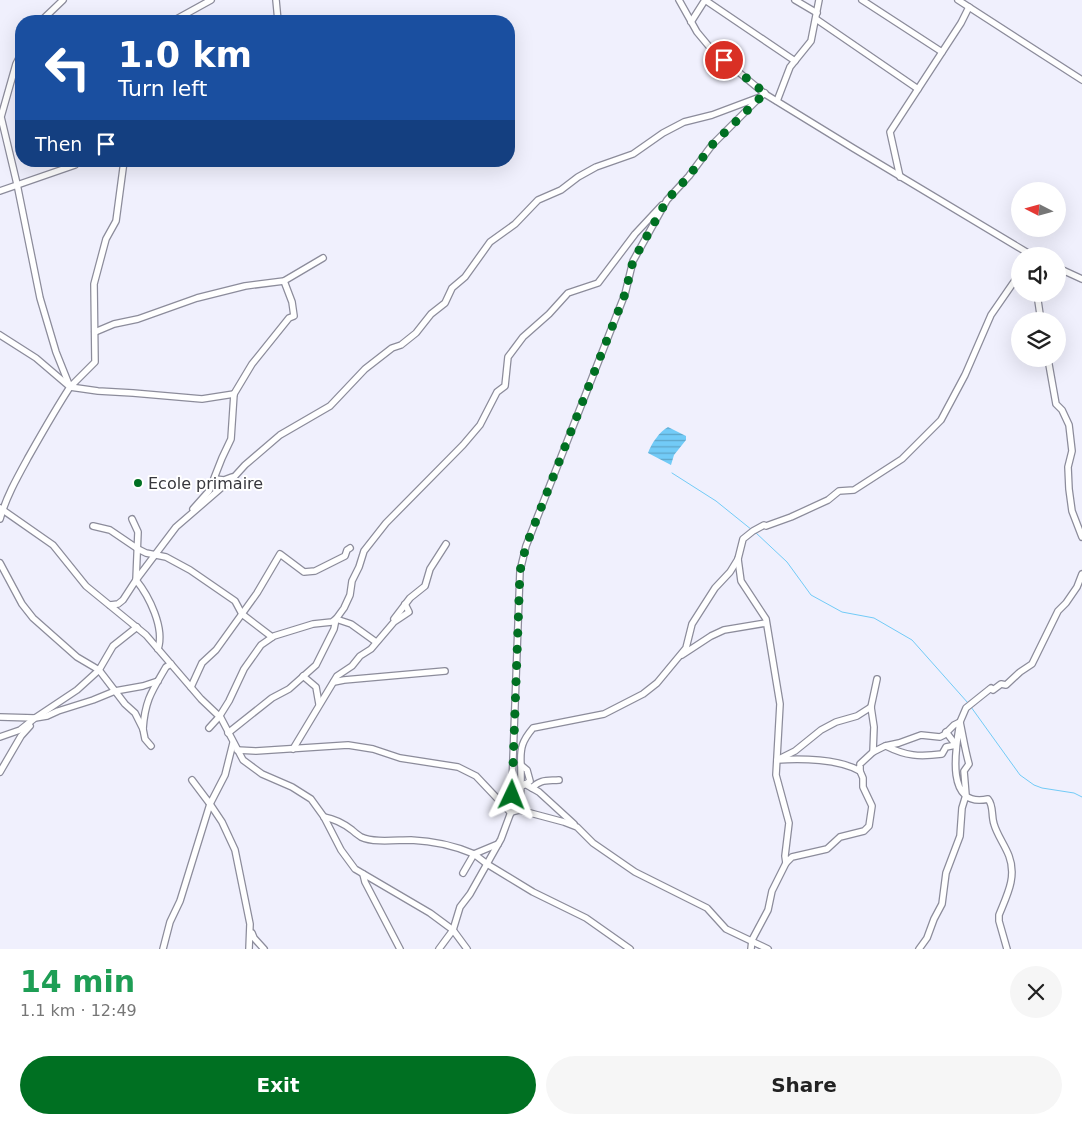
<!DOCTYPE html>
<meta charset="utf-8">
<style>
:root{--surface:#fff;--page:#f6f6f6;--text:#222;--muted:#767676;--accent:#007022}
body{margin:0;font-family:"DejaVu Sans",sans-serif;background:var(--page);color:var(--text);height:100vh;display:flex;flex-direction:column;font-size:19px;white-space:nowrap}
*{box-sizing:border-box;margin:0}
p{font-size:16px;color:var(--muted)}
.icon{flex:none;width:28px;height:28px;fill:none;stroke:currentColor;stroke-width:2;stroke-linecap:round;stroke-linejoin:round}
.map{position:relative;height:949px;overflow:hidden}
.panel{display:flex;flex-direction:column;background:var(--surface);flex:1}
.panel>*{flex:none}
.hud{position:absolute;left:15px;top:15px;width:500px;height:152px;border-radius:20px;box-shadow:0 5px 20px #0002;background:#1a4fa0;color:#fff;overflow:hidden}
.needle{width:32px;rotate:276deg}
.tools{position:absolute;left:1011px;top:182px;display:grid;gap:10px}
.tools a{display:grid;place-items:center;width:55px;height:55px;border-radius:50%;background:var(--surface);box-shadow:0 5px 20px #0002;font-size:25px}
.pin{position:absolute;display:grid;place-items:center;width:42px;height:42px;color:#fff;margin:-21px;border:2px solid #fff;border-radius:50%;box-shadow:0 1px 5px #0007}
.me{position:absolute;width:55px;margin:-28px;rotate:2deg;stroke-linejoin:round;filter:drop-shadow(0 0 4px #0008)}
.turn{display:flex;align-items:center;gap:18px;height:105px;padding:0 20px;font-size:22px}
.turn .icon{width:65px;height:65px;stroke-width:2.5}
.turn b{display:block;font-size:35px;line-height:42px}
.then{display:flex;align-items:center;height:48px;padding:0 20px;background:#0003;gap:10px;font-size:19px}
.round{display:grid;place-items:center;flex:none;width:52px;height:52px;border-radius:26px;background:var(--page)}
.summary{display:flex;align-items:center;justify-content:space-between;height:85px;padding:0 20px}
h1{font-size:30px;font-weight:700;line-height:38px;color:#1e9e55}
.action{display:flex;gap:10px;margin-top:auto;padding:10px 20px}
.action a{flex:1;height:58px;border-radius:30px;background:var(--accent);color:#fff;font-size:20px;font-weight:700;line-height:58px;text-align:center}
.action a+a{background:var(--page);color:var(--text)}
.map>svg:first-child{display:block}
.water{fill:url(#water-rules)}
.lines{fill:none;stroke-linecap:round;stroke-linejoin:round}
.stream{stroke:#72cbf7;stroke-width:1}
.minor-casing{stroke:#8c8c9b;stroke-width:8}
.minor{stroke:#fff;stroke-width:5.5}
.route{stroke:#007022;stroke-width:9;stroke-dasharray:0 16.2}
.poi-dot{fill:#007022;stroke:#fff;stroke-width:2}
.labels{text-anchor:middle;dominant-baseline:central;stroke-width:4;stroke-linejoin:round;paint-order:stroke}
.poi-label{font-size:16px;fill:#37373d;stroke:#fff;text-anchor:start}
</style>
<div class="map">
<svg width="1082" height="949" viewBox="0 0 1082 949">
<defs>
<pattern id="water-rules" width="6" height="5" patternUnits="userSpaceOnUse" patternTransform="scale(1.25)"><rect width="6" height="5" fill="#72cbf7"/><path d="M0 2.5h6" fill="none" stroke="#5ea6c9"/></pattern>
</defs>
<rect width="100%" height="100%" fill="#f0f0fd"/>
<!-- water -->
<path class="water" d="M 668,427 L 686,436 L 686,440 L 674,455 L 671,465 L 648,453 C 651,444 660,431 668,427 Z"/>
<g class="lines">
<!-- stream -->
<g class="stream">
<path d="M 672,473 L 716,501 L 752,530"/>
<path d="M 755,532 L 787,562 L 811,595 L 842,612 L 874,618 L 912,640 L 968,703"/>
<path d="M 971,707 L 1020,775 L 1034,785 L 1042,788 L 1074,793 L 1082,797"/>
</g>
<!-- minor casing -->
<g class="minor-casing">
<g id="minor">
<path d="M 276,0 L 278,21"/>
<path d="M 679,0 L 697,32 L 712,50 L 765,94 L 853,148 L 1033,256"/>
<path d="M 705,0 L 795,61"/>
<path d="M 795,0 L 817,13"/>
<path d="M 862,0 L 942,52"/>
<path d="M 958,0 L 1082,80"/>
<path d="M 816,19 L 918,89"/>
<path d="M 41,21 L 63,0"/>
<path d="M 173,21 L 211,0"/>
<path d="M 691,22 L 705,0"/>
<path d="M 777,101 L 790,67 L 811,41 L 819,0"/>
<path d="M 900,177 L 890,132 L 961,23 L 969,7"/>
<path d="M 0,191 L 75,165 L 79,161"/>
<path d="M 1058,268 L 1082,279"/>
<path d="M 1037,294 L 1041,321"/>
<path d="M 95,332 L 114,324 L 138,319 L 197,298 L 245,286 L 284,281 L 323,258"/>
<path d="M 0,335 L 36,358 L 70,387 L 98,391 L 133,393 L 202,399 L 234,394"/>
<path d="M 1048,359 L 1056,404 L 1062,410 L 1069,425 L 1072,451 L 1068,467 L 1069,489 L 1072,511 L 1082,537"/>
<path d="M 70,387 L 95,362 L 94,284 L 106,239 L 116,221 L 124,161"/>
<path d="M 215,479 L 224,480 L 232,477"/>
<path d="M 0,508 L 53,545 L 86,586 L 146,635 L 201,699 L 221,718 L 243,760 L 262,774 L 292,787 L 311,799 L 324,817 L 341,850 L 355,869 L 430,913 L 453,930 L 467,949"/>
<path d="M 193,509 L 209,491 L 222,458 L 231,439 L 234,394 L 252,364 L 289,318 L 294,316 L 292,302 L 284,281"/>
<path d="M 0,519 C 6,497 18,476 29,456 C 42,433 55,410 70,387 L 56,352 L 40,298 L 17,184 L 1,117 L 16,64 L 21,54"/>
<path d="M 132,519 L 138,532 L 136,580 C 149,596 165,628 158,649"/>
<path d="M 93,526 L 110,530 L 138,549 L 146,553 L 166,557 L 190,570 L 235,601 L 242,614 L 272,637"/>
<path d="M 738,559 L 741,581 L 766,619 L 780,704 L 776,775 L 789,823 L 785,856 L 786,863 L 772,891 L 768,910 L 752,940 L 751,949"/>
<path d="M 0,563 L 22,604 L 33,618 L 77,657 L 99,670 L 125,704 L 135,713 L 143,729 L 145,739 L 151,746"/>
<path d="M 110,605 L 118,604 L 123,600 L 136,580 L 176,527 L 235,476 L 245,465 L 280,435 L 330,406 L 365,369 L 392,348 L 401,345 L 416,333 L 431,314 L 445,303 L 452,288 L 465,277 L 490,242 L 515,224 L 538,200 L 561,190 L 578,177 L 596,167 L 633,154 L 663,133 L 684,122 L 712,115 L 760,97 L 765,93"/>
<path d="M 394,619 L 410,598 L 425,586 L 430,569 L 446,544"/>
<path d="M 682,655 L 711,636 L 724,630 L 766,623"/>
<path d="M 303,676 L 316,687 L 319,704"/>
<path d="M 334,682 L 344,680 L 445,671"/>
<path d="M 191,687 L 202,663 L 216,650 L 257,593 L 280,554 L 304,572 L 315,571 L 345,556 L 347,550 L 350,548"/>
<path d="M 0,717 L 35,718 L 77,690 L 99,670 L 113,646 L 137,627"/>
<path d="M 209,728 L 219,717 L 229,701 L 244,669 L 261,645 L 274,636 L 313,624 L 332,622 L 336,619 L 344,608 L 350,595 L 352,581 L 359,567 L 364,551 L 386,523 L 463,445 L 480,425 L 497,392 L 505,386 L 508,357 L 523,337 L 549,314 L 568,293 L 598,283 L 635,234 L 662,205"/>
<path d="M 143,729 C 145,700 152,691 166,667 L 171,664"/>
<path d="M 228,733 L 272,698 L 289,689 L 316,665 L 334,629 L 336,619 L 351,624 L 376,642"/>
<path d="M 0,737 L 20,730 L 35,718 L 47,716 L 58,711 L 93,700 L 115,691 L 143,686 L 158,681"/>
<path d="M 886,746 C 906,756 919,757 942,754 L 946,747 L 956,745 L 946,732"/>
<path d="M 293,749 L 337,676 L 352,666 L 360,656 L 371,649 L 394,622 L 409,612 L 405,604"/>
<path d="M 237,750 L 256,751 L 348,745 L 373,749 L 400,758 L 458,767 L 476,776 L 511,813"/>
<path d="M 873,752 L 885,746 L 899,743 L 921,735 L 940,737 L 944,735 L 954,725 L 960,722 L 966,708 L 991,688 L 993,690 L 1001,684 L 1006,685 L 1020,672 L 1032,664 L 1058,611 L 1066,603 L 1077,587 L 1082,574"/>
<path d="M 779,759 L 795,751 L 821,730 L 836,722 L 857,716 L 871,707"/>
<path d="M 777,760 C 801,758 839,759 860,771 L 860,764 L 873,752 L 874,727 L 871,707 L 877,679"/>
<path d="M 0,772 L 21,736 L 30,726"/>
<path d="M 192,780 L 210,804 L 225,775 L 233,743"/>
<path d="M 525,784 L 539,792 L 574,824"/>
<path d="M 521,787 L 521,765"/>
<path d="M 532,788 C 540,779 548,781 559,780"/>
<path d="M 210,804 L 222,822 L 235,850 L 250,924 L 249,949"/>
<path d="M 519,810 L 564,822 L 577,827 L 593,843 L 635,872 L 707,908 L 726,929 L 768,949"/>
<path d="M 511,812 L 519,810 L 521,787 L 530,781 L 527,770 L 521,765 C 520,748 522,741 533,728 L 604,714 L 643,694 L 657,683 L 686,648 L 692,624 L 715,588 L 730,572 L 738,559 L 743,539 L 753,531 L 764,525 L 766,526 L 791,517 L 828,500 L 839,491 L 854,490 L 902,459 L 941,420 L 965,375 L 991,315 L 1020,273"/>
<path d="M 324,817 C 335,819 343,823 352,830 C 354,832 358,835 361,837 C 374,843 396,840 411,840 C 434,841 453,845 474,854 L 463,873"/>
<path d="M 498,844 L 474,854 L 487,864 L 533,892 L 586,918 L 630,949"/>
<path d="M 786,863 L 792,857 L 827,849 L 840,837 L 864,831 L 869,826 L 872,806 L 863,787 L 863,778 L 860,771"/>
<path d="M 363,874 L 365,882 L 400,949"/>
<path d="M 252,933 L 254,938 L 264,949"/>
<path d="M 163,949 L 170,922 L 180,901 L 210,804"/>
<path d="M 439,949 L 453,930 L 460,907 L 470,894 L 501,839 L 511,812 L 520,571 L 526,546 L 625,294 L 633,261 L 667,200 L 689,176 L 712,145 L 760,97"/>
<path d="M 919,949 L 927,938 L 934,919 L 942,904 L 946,873 L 960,836 L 962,808 L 966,795 L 964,771 L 969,764 C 965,750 963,736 960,722 C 956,746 944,809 988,799 C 994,806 991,815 994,824 C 997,835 1005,845 1009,856 C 1017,877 1007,895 999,915 L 999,921 L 1007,949"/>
</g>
</g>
<!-- minor -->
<use href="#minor" class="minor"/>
</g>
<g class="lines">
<!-- route -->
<path class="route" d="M 512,795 L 520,571 L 526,546 L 625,294 L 633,261 L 667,200 L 689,176 L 712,145 L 765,93 L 724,60"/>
</g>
<!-- markers -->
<circle class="poi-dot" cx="138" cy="483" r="5"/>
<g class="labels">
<!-- poi labels -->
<g class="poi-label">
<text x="148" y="483">Ecole primaire</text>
</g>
</g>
</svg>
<div class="tools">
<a><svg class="needle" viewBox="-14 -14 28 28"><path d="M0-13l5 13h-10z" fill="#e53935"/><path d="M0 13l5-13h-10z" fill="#767676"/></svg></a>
<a><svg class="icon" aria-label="sound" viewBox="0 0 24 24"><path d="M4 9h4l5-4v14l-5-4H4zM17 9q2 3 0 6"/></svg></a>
<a><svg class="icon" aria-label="layers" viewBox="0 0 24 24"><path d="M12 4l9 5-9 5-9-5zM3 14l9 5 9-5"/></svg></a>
</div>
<div class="pin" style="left:724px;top:60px;background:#d93025"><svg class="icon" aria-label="arrive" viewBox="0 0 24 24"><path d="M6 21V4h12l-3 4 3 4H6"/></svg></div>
<svg class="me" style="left:512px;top:795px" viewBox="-20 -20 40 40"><path d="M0-17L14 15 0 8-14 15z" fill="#007022" stroke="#fff" stroke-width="4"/></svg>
<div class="hud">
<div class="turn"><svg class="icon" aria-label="left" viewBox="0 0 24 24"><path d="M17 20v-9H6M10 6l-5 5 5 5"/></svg><div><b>1.0 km</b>Turn left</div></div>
<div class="then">Then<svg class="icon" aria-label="arrive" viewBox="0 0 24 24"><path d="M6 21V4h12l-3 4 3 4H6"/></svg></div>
</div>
</div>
<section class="panel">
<div class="summary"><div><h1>14 min</h1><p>1.1 km · 12:49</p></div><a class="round"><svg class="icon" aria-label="close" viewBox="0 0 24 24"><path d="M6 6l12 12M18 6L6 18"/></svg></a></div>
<div class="action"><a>Exit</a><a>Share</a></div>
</section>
